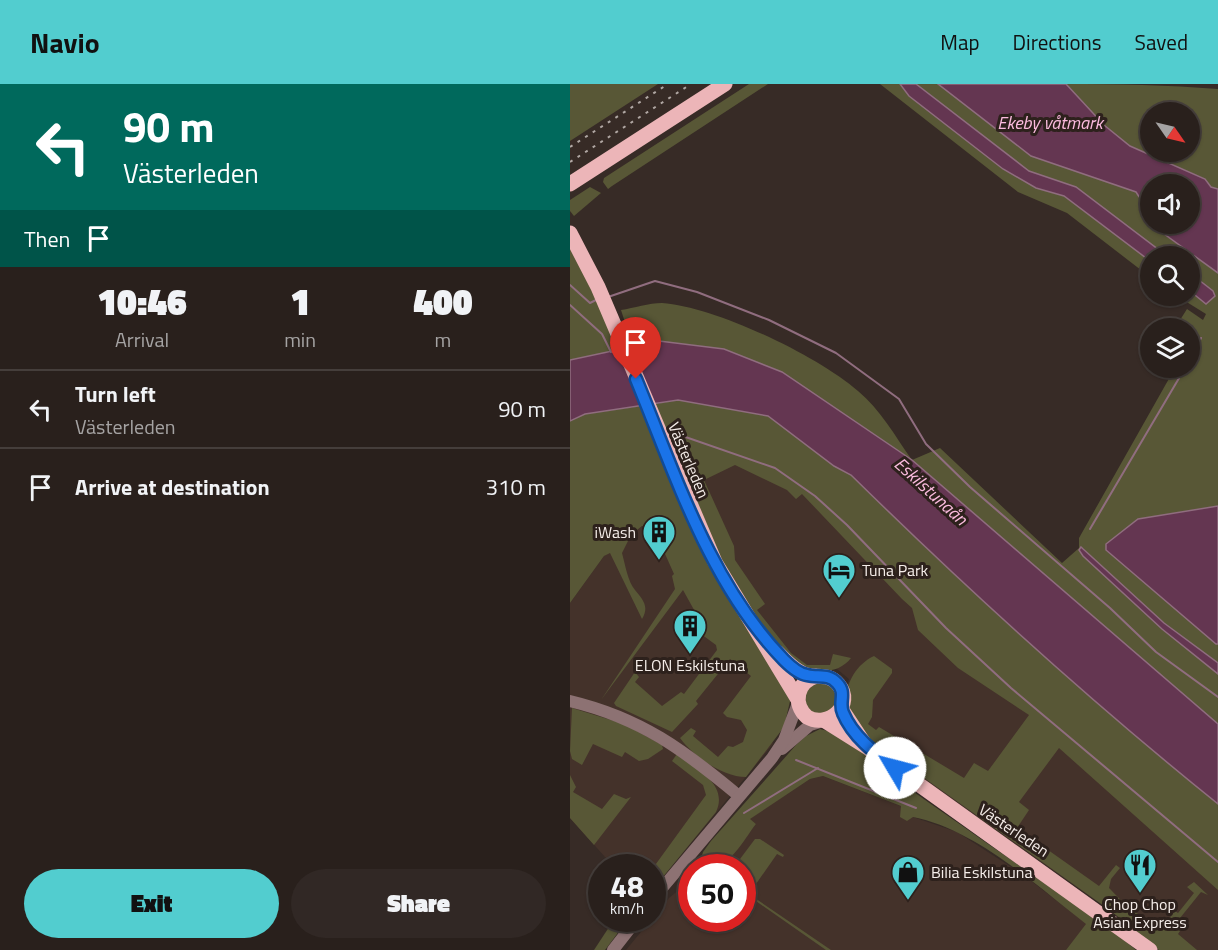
<!DOCTYPE html>
<meta charset="utf-8">
<style>
:root{--surface:#29201c;--page:#312825;--text:#f1f3f6;--muted:#a5a3a3;--line:#453e3b;--accent:#52cdcf}
body{margin:0;font-family:"Titillium Web",sans-serif;background:var(--page);color:var(--text);height:100vh;display:flex;flex-direction:column;font-size:22px;white-space:nowrap}
*{box-sizing:border-box;margin:0}
p{font-size:20px;color:var(--muted)}
.icon{flex:none;width:33px;height:33px;fill:none;stroke:currentColor;stroke-width:2;stroke-linecap:round;stroke-linejoin:round}
.map{position:relative;flex:1;overflow:hidden}
.sheet{display:flex;flex-direction:column;background:var(--surface);width:570px}
.sheet>*{flex:none}
.hud{background:#00695c;color:#fff;overflow:hidden}
.needle{width:39px;rotate:124deg}
.buttons{position:absolute;left:570px;top:18px;display:grid;gap:12px}
.buttons a{display:grid;place-items:center;width:60px;height:60px;border-radius:50%;background:var(--surface);box-shadow:0 2px 4px #0004,0 0 0 2px var(--line);font-size:30px}
.speed{position:absolute;left:18px;top:770px;display:flex;gap:12px;font-size:30px;font-weight:700;text-align:center}
.speed>*{display:grid;place-content:center;width:78px;height:78px;border-radius:50%;background:var(--surface);box-shadow:0 2px 4px #0004,0 0 0 2px var(--line);line-height:1}
.speed small{font-size:15px;font-weight:400}
.speed .limit{border:9px solid #d22;background:#fff;color:#111}
.pin{position:absolute;display:grid;place-items:center;width:51px;height:51px;color:#fff;margin:-62px -26px;border-radius:50% 50% 50% 0;rotate:-45deg;box-shadow:0 0 6px #0007}
.pin .icon{rotate:45deg}
.me{position:absolute;width:66px;margin:-33px;rotate:307deg;stroke-linejoin:round;filter:drop-shadow(0 0 4px #0008)}
.turn{display:flex;align-items:center;gap:21px;height:126px;padding:0 24px;font-size:27px}
.turn .icon{width:78px;height:78px;stroke-width:2.5}
.turn b{display:block;font-size:42px;line-height:51px}
.then{display:flex;align-items:center;height:57px;padding:0 24px;background:#0003;gap:12px;font-size:22px}
.eta{display:flex;justify-content:space-evenly;align-items:center;height:102px;text-align:center}
.eta b{font-size:36px;font-weight:800;line-height:42px}
.action{display:flex;gap:12px;margin-top:auto;padding:12px 24px}
.action a{flex:1;height:69px;border-radius:36px;background:var(--accent);color:#111;font-size:24px;font-weight:800;line-height:69px;text-align:center}
.action a+a{background:var(--page);color:var(--text)}
ul{padding:0;list-style:none}
li{display:flex;align-items:center;gap:18px;height:78px;padding:0 24px;border-top:2px solid var(--line)}
li div{flex:1}
li b{display:block;font-size:22px}
li em{font-style:normal}
header{display:flex;align-items:center;gap:36px;box-sizing:border-box;height:84px;padding:0 30px;background:var(--accent);color:#111}
header strong{font-size:28px}
nav{display:flex;gap:33px;margin-inline-start:auto;font-size:21px}
main{display:flex;flex:1;min-height:0}
.map>svg:first-child{display:block}
.built{fill:#44322a}
.green{fill:#585736;fill-rule:evenodd}
.water{fill:#643651;stroke:#906d7f;stroke-width:1.5;fill-rule:evenodd}
.lines{fill:none;stroke-linecap:round;stroke-linejoin:round}
.stream{stroke:#906d7f;stroke-width:2}
.minor{stroke:#8d7273;stroke-width:12}
.major{stroke:#ecb5b8;stroke-width:15}
.rail{stroke:#b0a7a3;stroke-width:2;stroke-dasharray:3 6;stroke-linecap:butt}
.route-casing{stroke:#114b97;stroke-width:15}
.route{stroke:#1a73e8;stroke-width:10}
.labels{text-anchor:middle;dominant-baseline:central;stroke-width:6;stroke-linejoin:round;paint-order:stroke}
.street-label{font-size:16px;fill:#f5ede9;stroke:#2d211c}
.poi-label{font-size:16px;fill:#f5ede9;stroke:#2d211c;text-anchor:start}
.water-label{font-size:18px;font-style:italic;fill:#fbbbde;stroke:#2d211c}
</style>
<header>
<strong>Navio</strong>
<nav><a>Map</a><a>Directions</a><a>Saved</a></nav>
</header>
<main>
<section class="sheet">
<div class="hud">
<div class="turn"><svg class="icon" aria-label="left" viewBox="0 0 24 24"><path d="M17 20v-9H6M10 6l-5 5 5 5"/></svg><div><b>90 m</b>Västerleden</div></div>
<div class="then">Then<svg class="icon" aria-label="arrive" viewBox="0 0 24 24"><path d="M6 21V4h12l-3 4 3 4H6"/></svg></div>
</div>
<div class="eta">
<div><b>10:46</b><p>Arrival</p></div>
<div><b>1</b><p>min</p></div>
<div><b>400</b><p>m</p></div>
</div>
<ul>
<li><svg class="icon" aria-label="left" viewBox="0 0 24 24"><path d="M17 20v-9H6M10 6l-5 5 5 5"/></svg><div><b>Turn left</b><p>Västerleden</p></div><em>90 m</em></li>
<li><svg class="icon" aria-label="arrive" viewBox="0 0 24 24"><path d="M6 21V4h12l-3 4 3 4H6"/></svg><div><b>Arrive at destination</b></div><em>310 m</em></li>
</ul>
<div class="action"><a>Exit</a><a>Share</a></div>
</section>
<div class="map">
<svg width="648" height="866" viewBox="0 0 648 866">
<rect width="100%" height="100%" fill="#372b26"/>
<!-- built -->
<g class="built">
<path d="M 151,367 L 232,406 L 427,602 L 648,800 L 648,866 L 589,866 L 541,827 L 310,665 L 277,602 L 279,595 L 267,585 L 241,586 L 202,554 L 168,504 L 123,386 Z"/>
<path d="M 113,428 L 173,537 L 203,660 L 83,805 L 82,783 L 44,783 L 0,734 L 0,519 L 34,472 L 77,438 Z"/>
<path d="M 253,692 L 331,722 L 343,733 L 387,748 L 452,790 L 517,840 L 496,866 L 56,866 L 99,814 L 121,796 L 122,834 L 172,834 L 172,783 L 147,783 L 156,778 L 186,740 L 179,735 L 240,695 Z"/>
</g>
<!-- green -->
<g class="green">
<path d="M 0,0 L 88,0 L 0,57 Z"/>
<path d="M 179,0 L 198,0 L 42,102 L 38,105 L 33,98 L 34,94 Z"/>
<path d="M 310,0 L 330,0 L 339,12 L 466,104 L 494,112 L 503,119 L 580,177 L 580,193 L 497,129 L 448,108 Z"/>
<path d="M 346,0 L 368,0 L 461,72 L 566,108 L 577,125 L 579,140 L 648,189 L 648,422 L 568,435 L 648,560 L 648,579 L 594,539 L 522,474 L 513,464 L 509,466 L 592,545 L 648,590 L 648,640 L 342,376 L 212,288 L 154,265 L 89,257 L 63,263 L 51,226 C 64,224 79,219 92,219 C 146,223 246,271 288,307 C 310,325 325,352 342,376 L 370,364 L 492,479 L 509,464 L 509,454 L 605,284 L 620,284 L 620,244 L 605,244 L 617,225 L 633,236 L 636,230 L 607,212 L 620,212 L 620,207 L 636,220 L 643,207 L 620,189 L 620,172 L 597,172 L 506,103 L 459,87 Z"/>
<path d="M 496,0 C 547,0 598,1 648,5 L 648,105 L 641,103 L 635,95 L 560,62 L 534,41 ZM 580,28 L 620,28 L 620,68 L 580,68 Z"/>
<path d="M 20,103 L 31,109 L 4,132 L 0,127 L 0,116 Z"/>
<path d="M 0,161 L 15,190 L 48,266 L 0,276 Z"/>
<path d="M 108,316 L 198,332 L 264,382 L 281,391 C 398,506 520,617 648,720 L 648,806 L 489,664 L 449,718 L 459,726 L 447,744 L 529,802 L 546,781 L 550,784 L 541,795 L 539,804 C 555,820 573,841 597,837 L 605,827 L 608,829 L 624,809 L 617,803 L 624,798 L 638,811 L 631,808 L 606,839 L 612,844 L 608,850 L 627,866 L 589,866 L 541,827 L 291,649 C 287,643 279,635 277,629 C 271,607 284,581 304,572 L 322,585 L 322,589 L 303,616 L 302,633 L 298,640 L 306,646 L 309,643 L 394,694 L 404,679 L 418,687 L 459,631 L 388,584 L 348,546 L 342,524 L 332,515 L 232,410 L 226,415 L 217,406 L 165,381 L 134,396 L 164,462 L 165,476 L 195,520 L 187,526 L 221,569 L 237,581 L 260,581 L 263,570 L 281,574 C 274,583 264,587 253,587 C 183,585 108,378 85,320 Z"/>
<path d="M 71,322 L 113,428 L 130,462 L 221,613 L 214,643 L 176,693 C 153,693 124,673 110,654 L 121,644 L 126,647 L 123,652 L 148,673 L 158,662 L 163,663 L 173,658 L 177,646 L 171,636 L 157,633 L 153,629 L 181,592 L 160,575 L 126,617 L 128,620 L 102,648 L 46,622 L 44,619 L 65,588 L 69,593 L 65,598 L 92,622 L 111,608 L 114,610 L 147,566 L 146,561 L 131,550 L 126,551 L 117,561 L 114,535 L 128,533 L 113,506 L 31,616 L 105,505 L 102,492 L 104,490 L 83,443 L 72,442 L 61,451 L 52,469 C 55,480 58,498 65,506 C 72,515 80,522 72,535 L 40,469 L 34,472 L 0,519 L 0,337 L 15,330 Z"/>
<circle cx="251" cy="615" r="16"/>
<path d="M 2,624 L 54,640 L 92,661 L 93,665 L 78,675 L 69,677 L 55,668 L 52,673 L 23,660 L 12,681 L 2,675 L 0,667 Z"/>
<path d="M 250,645 C 280,651 305,681 330,698 C 401,749 473,797 544,848 L 566,866 L 496,866 L 516,840 C 467,802 405,745 343,733 L 337,737 L 330,733 L 331,722 L 253,692 L 240,695 L 180,735 L 186,740 C 172,758 160,785 135,783 L 130,778 L 133,768 L 141,757 L 226,661 L 236,652 Z"/>
<path d="M 107,670 C 126,685 159,700 146,728 L 83,805 L 83,784 L 136,711 L 133,701 L 102,677 Z"/>
<path d="M 0,691 L 6,703 L 3,708 L 32,725 L 44,710 L 56,715 L 61,713 L 24,761 L 0,734 Z"/>
<path d="M 185,755 L 190,755 L 214,771 L 213,773 L 207,770 L 179,810 L 261,866 L 256,866 L 173,808 L 172,783 L 164,783 Z"/>
<path d="M 45,834 L 59,834 L 35,866 L 24,866 Z"/>
</g>
<!-- water -->
<g class="water">
<path d="M 330,0 L 346,0 L 459,87 L 506,103 L 597,172 L 580,172 L 580,177 L 494,112 L 466,104 L 433,85 L 339,12 Z"/>
<path d="M 368,0 L 496,0 L 534,41 L 560,62 L 635,95 L 641,103 L 648,105 L 648,189 L 579,139 L 577,125 L 566,108 L 461,72 ZM 620,100 L 620,140 L 580,140 L 580,100 Z"/>
<path d="M 620,189 L 643,207 L 645,212 L 636,220 L 620,207 Z"/>
<path d="M 89,257 L 154,265 L 212,288 L 342,376 L 648,640 L 648,720 C 520,617 398,506 281,391 L 264,382 L 198,332 L 108,316 L 15,330 L 0,337 L 0,276 Z"/>
<path d="M 648,422 L 648,560 L 646,560 L 536,466 L 536,460 L 568,435 Z"/>
<path d="M 511,463 L 594,539 L 648,579 L 648,590 L 592,545 L 513,472 L 509,466 Z"/>
</g>
<g class="lines">
<!-- stream -->
<g class="stream">
<path d="M 0,201 L 20,219 L 26,216"/>
<path d="M 38,213 L 85,197 L 127,208 L 199,236 L 266,269 L 329,315 L 356,360 L 400,403 L 540,524 L 586,568 L 648,613"/>
<path d="M 0,221 L 32,250 L 41,268"/>
<path d="M 620,275 L 631,254"/>
<path d="M 104,349 L 205,384 L 245,412 L 277,441 L 376,544 L 441,604 L 648,778"/>
<path d="M 520,445 L 615,284"/>
<path d="M 226,676 L 346,724"/>
<path d="M 174,729 L 248,684"/>
</g>
<!-- minor -->
<g class="minor">
<path d="M 0,617 C 71,634 114,666 169,712"/>
<path d="M 212,665 L 240,641 L 250,638"/>
<path d="M 82,816 L 202,674 L 214,656 L 228,619"/>
<path d="M 43,866 L 68,834"/>
</g>
<!-- major -->
<g class="major">
<path d="M 0,100 L 155,0"/>
<path d="M 0,149 L 28,203 L 145,478 L 227,614"/>
<path d="M 207,568 C 215,576 225,588 237,591 C 248,594 259,589 268,600 C 286,621 258,645 237,633 C 222,619 227,598 246,592"/>
<path d="M 271,624 L 294,659"/>
<path d="M 255,637 L 298,664 L 580,866"/>
</g>
<!-- rail -->
<g class="rail">
<path d="M 0,63 L 98,0"/>
<path d="M 0,78 L 121,0"/>
</g>
</g>
<g class="lines">
<!-- route casing -->
<g class="route-casing">
<path id="route" d="M 66,295 C 106,392 140,500 214,576 C 220,582 229,590 237,591 C 248,594 258,589 267,599 C 277,609 268,618 273,629 C 283,653 305,669 325,684"/>
</g>
<!-- route -->
<use href="#route" class="route"/>
</g>
<!-- icons -->
<defs>
<g id="building-pin" transform="scale(1.725)"><path d="M0 17L-7.5 6A9.5 9.5 0 1 1 7.5 6Z" fill="#52cdcf" stroke="#2d211c"/><path d="M-4-6H4V6H1V3H-1V6H-4ZM-2.5-4.3h1.7v1.8h-1.7ZM.8-4.3h1.7v1.8H.8ZM-2.5-1h1.7V.8h-1.7ZM.8-1h1.7V.8H.8Z" fill="#111"/></g>
<g id="hotel-pin" transform="scale(1.725)"><path d="M0 17L-7.5 6A9.5 9.5 0 1 1 7.5 6Z" fill="#52cdcf" stroke="#2d211c"/><path d="M-6-4.5h1.5V1H6V5H4.5V3h-9V5H-6ZM-4 0a1.8 1.8 0 1 1 3.6 0ZM.5 0V-2.5h3Q6-2.5 6 0Z" fill="#111"/></g>
<g id="restaurant-pin" transform="scale(1.725)"><path d="M0 17L-7.5 6A9.5 9.5 0 1 1 7.5 6Z" fill="#52cdcf" stroke="#2d211c"/><path d="M-5-6h1v4h1v-4h1v4h1v-4h1v5L-1.5 .5V6h-2V.5L-5-1ZM5-6V6H3V1.5H1.5Q1.5-4 5-6Z" fill="#111"/></g>
<g id="shop-pin" transform="scale(1.725)"><path d="M0 17L-7.5 6A9.5 9.5 0 1 1 7.5 6Z" fill="#52cdcf" stroke="#2d211c"/><path d="M-5-2.5h2.3a2.7 3.5 0 0 1 5.4 0H5L5.5 6h-11ZM-1.5-2.5h3a1.5 2.3 0 0 0-3 0Z" fill="#111"/></g>
</defs>
<g fill-rule="evenodd">
<use href="#building-pin" x="89" y="448"/>
<use href="#hotel-pin" x="269" y="486"/>
<use href="#building-pin" x="120" y="542"/>
<use href="#restaurant-pin" x="570" y="781"/>
<use href="#shop-pin" x="338" y="788"/>
</g>
<g class="labels">
<!-- street labels -->
<g class="street-label">
<text transform="translate(119 376) rotate(67)">Västerleden</text>
<text transform="translate(444 746) rotate(34)">Västerleden</text>
</g>
<!-- poi labels -->
<g class="poi-label">
<text x="66" y="448" text-anchor="end">iWash</text>
<text x="292" y="486">Tuna Park</text>
<text x="120" y="581" text-anchor="middle">ELON Eskilstuna</text>
<text x="361" y="788">Bilia Eskilstuna</text>
<text x="570" y="820" text-anchor="middle">Chop Chop<tspan x="570" dy="18">Asian Express</tspan></text>
</g>
<!-- water labels -->
<g class="water-label">
<text x="480" y="38">Ekeby våtmark</text>
<text transform="translate(361 407) rotate(42)">Eskilstunaån</text>
</g>
</g>
</svg>
<div class="buttons">
<a><svg class="needle" viewBox="-14 -14 28 28"><path d="M0-13l5 13h-10z" fill="#e53935"/><path d="M0 13l5-13h-10z" fill="#a5a3a3"/></svg></a>
<a><svg class="icon" aria-label="sound" viewBox="0 0 24 24"><path d="M4 9h4l5-4v14l-5-4H4zM17 9q2 3 0 6"/></svg></a>
<a><svg class="icon" aria-label="search" viewBox="0 0 24 24"><circle cx="10" cy="10" r="6"/><path d="M15 15l6 6"/></svg></a>
<a><svg class="icon" aria-label="layers" viewBox="0 0 24 24"><path d="M12 4l9 5-9 5-9-5zM3 14l9 5 9-5"/></svg></a>
</div>
<div class="speed"><div>48<small>km/h</small></div><div class="limit">50</div></div>
<div class="pin" style="left:66px;top:295px;background:#d93025"><svg class="icon" aria-label="arrive" viewBox="0 0 24 24"><path d="M6 21V4h12l-3 4 3 4H6"/></svg></div>
<svg class="me" style="left:325px;top:684px" viewBox="-20 -20 40 40"><circle r="19" fill="#fff"/><path d="M0-13L10 11 0 6-10 11z" fill="#1a73e8"/></svg>
</div>
</main>
